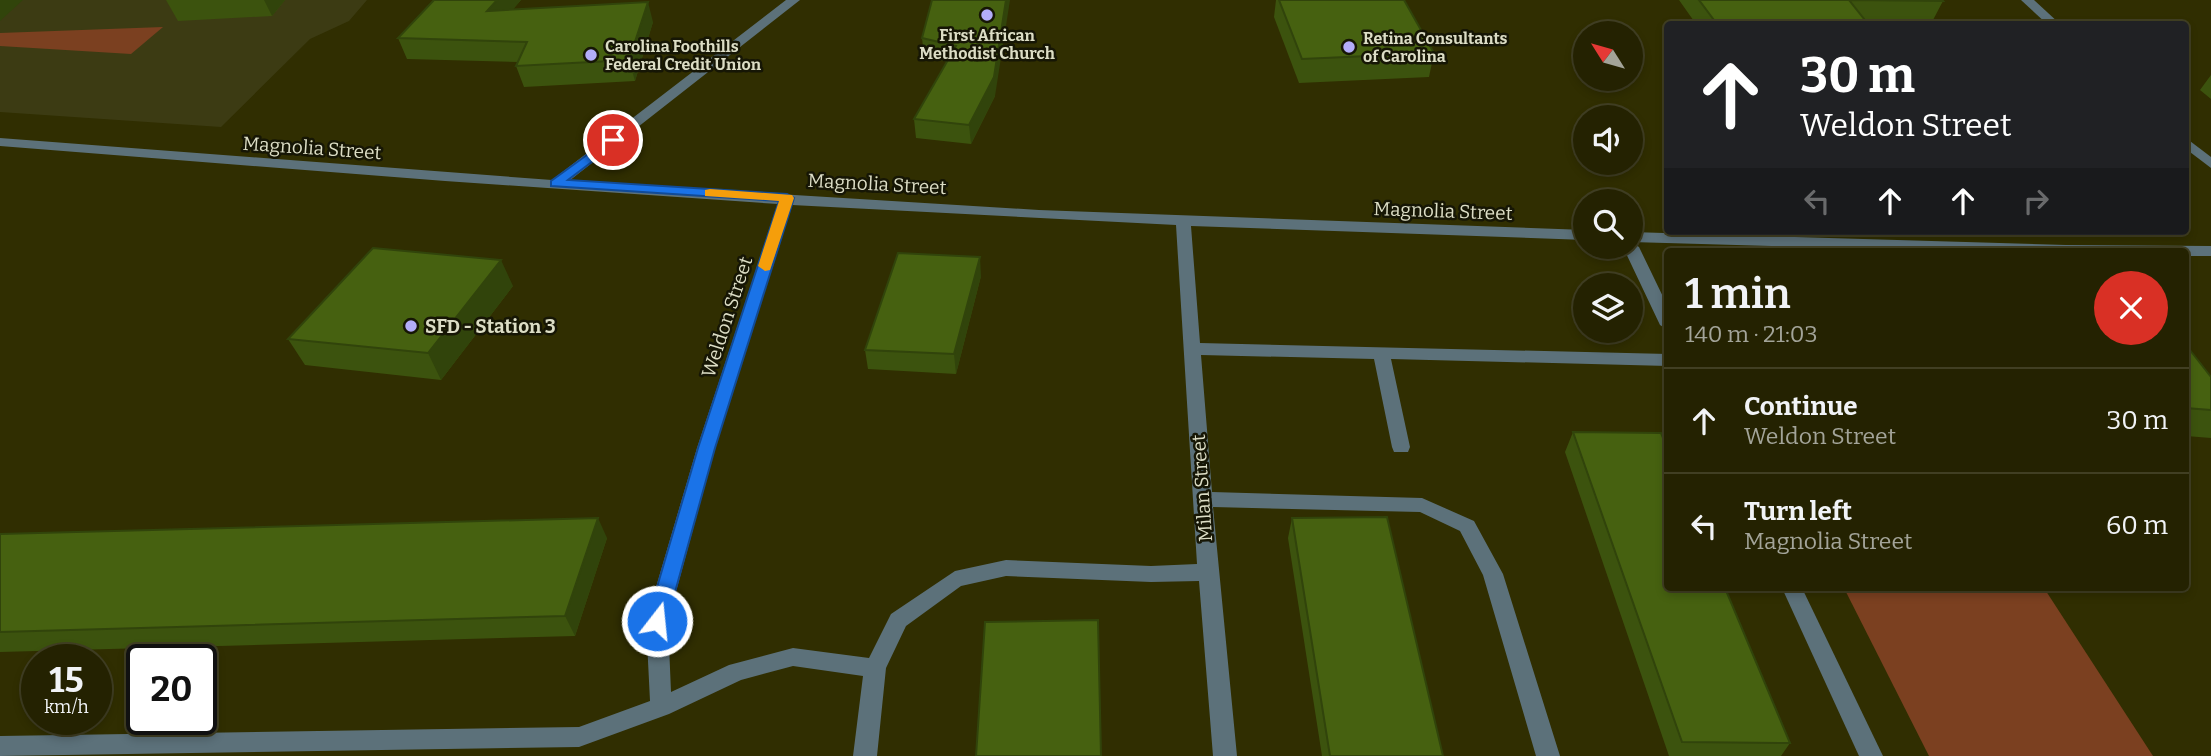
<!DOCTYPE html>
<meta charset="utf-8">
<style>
:root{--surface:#242201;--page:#2c2a0b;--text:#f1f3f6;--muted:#a3a499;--line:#413f23}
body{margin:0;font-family:Bitter,serif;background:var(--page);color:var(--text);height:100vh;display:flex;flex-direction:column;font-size:26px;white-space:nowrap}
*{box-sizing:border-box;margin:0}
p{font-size:23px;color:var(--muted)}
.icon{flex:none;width:38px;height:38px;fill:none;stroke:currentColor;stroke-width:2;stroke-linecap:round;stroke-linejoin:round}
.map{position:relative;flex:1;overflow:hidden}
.sheet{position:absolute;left:1664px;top:248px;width:525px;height:343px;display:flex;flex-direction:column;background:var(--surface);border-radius:7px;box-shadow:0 4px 10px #0003,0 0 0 2px var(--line)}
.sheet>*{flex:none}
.banner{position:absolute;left:1664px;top:21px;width:525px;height:214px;border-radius:7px;box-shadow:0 4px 10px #0003,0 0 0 2px var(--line);background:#202124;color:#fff;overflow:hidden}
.needle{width:46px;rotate:307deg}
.controls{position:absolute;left:1573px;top:21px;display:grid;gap:14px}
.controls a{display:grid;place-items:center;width:70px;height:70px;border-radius:50%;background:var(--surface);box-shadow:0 4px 10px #0003,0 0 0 2px var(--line);font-size:35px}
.speed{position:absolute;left:21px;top:644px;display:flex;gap:14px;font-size:35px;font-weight:700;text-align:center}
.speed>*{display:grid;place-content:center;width:91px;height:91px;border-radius:50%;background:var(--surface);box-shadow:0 4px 10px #0003,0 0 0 2px var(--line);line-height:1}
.speed small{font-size:18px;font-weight:400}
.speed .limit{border:4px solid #111;border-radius:10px;background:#fff;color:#111}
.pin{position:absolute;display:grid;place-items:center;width:60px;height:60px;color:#fff;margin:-30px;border:4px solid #fff;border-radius:50%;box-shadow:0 2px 7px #0007}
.me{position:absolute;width:77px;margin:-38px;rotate:16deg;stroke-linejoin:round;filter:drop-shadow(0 0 5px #0008)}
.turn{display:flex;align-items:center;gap:24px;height:147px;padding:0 21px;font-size:32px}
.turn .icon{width:91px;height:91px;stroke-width:2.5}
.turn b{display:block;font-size:49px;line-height:60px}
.lanes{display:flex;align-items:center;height:66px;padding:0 21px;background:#0003;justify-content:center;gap:35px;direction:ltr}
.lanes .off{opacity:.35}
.round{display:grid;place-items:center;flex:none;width:74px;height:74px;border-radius:37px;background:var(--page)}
.overview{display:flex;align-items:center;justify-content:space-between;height:119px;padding:0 21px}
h1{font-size:42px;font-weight:600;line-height:52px}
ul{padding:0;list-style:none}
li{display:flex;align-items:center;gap:21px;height:105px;padding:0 21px;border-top:2px solid var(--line)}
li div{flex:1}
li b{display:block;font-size:26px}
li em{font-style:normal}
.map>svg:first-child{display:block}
.built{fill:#3c3b13}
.green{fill:#7b4020}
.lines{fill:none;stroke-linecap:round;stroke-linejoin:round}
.minor{fill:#5c717a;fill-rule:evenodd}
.wall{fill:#3c530e}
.shaded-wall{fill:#31440b}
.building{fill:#466110;stroke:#31440b;stroke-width:2}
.route{fill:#1a73e8;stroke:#114b97;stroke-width:2}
.slow{fill:#f59e0b}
.poi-dot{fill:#b3adf9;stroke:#161605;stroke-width:2.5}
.labels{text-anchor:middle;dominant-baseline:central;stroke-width:5;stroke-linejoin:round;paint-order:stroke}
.far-poi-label{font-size:16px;font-weight:bold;fill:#dcddc5;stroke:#161605;text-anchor:start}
.street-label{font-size:19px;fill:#dcddc5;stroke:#161605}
.poi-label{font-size:19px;font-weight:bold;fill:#dcddc5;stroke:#161605;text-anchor:start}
</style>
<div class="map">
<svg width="2211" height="756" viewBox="0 0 2211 756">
<rect width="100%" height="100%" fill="#302e01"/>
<!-- built -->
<path class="built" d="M 0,0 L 367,0 L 349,21 L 310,39 L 221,127 L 0,112 Z"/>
<!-- green -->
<g class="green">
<path d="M 163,27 L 131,54 L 0,46 L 0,33 Z"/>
<path d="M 1844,588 L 2044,588 L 2153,756 L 1929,756 Z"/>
</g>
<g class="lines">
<!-- minor -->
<g class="minor">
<path d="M 786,0 L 800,0 L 569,181 L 1039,210 L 1586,230 L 1586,240 L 1191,226 L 1200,343 L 1668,354 L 1668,366 L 1391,359 L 1410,447 L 1408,452 L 1394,452 L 1392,447 L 1374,359 L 1201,355 L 1212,492 L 1422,498 L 1474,521 L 1503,574 L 1560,756 L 1536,756 L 1483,575 L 1460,531 L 1420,512 L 1213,507 L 1237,756 L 1213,756 L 1199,581 L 1151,582 L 1006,576 L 961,586 L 906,626 L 886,668 L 877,756 L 853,756 L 863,676 L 793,666 L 741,680 L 669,714 L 579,747 L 0,756 L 0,736 L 579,727 L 650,701 L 646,621 L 697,448 L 778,204 L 445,181 L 0,146 L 0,138 L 552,180 ZM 792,205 L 1176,225 L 1197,564 L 1151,566 L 1006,560 L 955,571 L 891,614 L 869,658 L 793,648 L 729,665 L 671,692 L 668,621 L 715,448 Z"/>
<path d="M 2021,0 L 2034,0 L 2060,24 L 2047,24 Z"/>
<path d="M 2186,138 L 2211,157 L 2211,168 L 2186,149 Z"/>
<path d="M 1631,232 L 2066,245 L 2211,246 L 2211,256 L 2186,256 L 2186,252 L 1972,252 L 1631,242 Z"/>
<path d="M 1631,242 L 1639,247 L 1668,307 L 1668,330 L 1660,325 L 1623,247 L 1631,247 Z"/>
<path d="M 1782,588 L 1802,588 L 1883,756 L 1859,756 Z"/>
</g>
</g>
<!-- wall -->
<g class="wall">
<path d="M 166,0 L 285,0 L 272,16 L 178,21 Z"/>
<path d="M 434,0 L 521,0 L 513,9 L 653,22 L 635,81 L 524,87 L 516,66 L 518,62 L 407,59 L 398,38 Z"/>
<path d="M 932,0 L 995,96 L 971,144 L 916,138 L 914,119 L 947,62 L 924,56 L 922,38 Z"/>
<path d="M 1276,0 L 1404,0 L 1434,53 L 1429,77 L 1299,83 L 1274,17 Z"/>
<path d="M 1679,0 L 1942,0 L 1943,1 L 1933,20 L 1864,20 L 1868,24 L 1696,24 Z"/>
<path d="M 2211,75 L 2211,99 L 2200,90 Z"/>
<path d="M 981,276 L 956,374 L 868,369 L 865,350 Z"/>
<path d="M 513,286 L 441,380 L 305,365 L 288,339 Z"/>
<path d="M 2186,345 L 2211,377 L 2211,438 L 2186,436 Z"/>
<path d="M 1573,432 L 1790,743 L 1781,756 L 1669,756 L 1565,452 Z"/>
<path d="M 1292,518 L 1443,756 L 1322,756 L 1288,538 Z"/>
<path d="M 0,534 L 607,538 L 575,636 L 0,652 Z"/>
</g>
<!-- shaded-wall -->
<g class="shaded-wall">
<path d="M 0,0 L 23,0 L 0,21 Z"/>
<path d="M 264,0 L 285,0 L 272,16 Z"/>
<path d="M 497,0 L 521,0 L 495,31 L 487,11 Z"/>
<path d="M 1006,0 L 1010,0 L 995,96 L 971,144 L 969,125 Z"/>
<path d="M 648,2 L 653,22 L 635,81 L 629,60 Z"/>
<path d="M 980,257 L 981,276 L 956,374 L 954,354 Z"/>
<path d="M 501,260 L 513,286 L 441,380 L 428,353 Z"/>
<path d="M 598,518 L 607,538 L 575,636 L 565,616 Z"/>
</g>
<!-- building -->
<g class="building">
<path d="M 434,0 L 497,0 L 487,11 L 648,2 L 629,60 L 516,66 L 527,42 L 398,38 Z"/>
<path d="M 932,0 L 1006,0 L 994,77 L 969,125 L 914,119 L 956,46 L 922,38 Z"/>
<path d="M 1279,0 L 1404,0 L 1434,53 L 1302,59 Z"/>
<path d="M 1699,0 L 1942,0 L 1943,1 L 1849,0 L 1868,24 L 1822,24 L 1819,21 L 1714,20 Z"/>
<path d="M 373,248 L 501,260 L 428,353 L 288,339 Z"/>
<path d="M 898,253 L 980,257 L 954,354 L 865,350 Z"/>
<path d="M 2186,345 L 2211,377 L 2211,410 L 2186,408 Z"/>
<path d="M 1573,432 L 1661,433 L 1668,450 L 1668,588 L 1725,588 L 1790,743 L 1682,742 Z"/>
<path d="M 1387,517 L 1443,756 L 1330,756 L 1292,518 Z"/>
<path d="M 598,518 L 565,616 L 0,632 L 0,534 Z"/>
<path d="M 1098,620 L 1101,756 L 976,756 L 985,622 Z"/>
</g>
<!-- route -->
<path class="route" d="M 613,136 L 617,137 L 617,143 L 568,180 L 787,194 L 794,198 L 715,448 L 667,621 L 664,626 L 657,629 L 650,626 L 647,621 L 698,448 L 779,201 L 551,186 L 551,181 Z"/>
<!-- slow -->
<path class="slow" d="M 710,189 L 792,195 L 794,198 L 770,270 L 765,271 L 758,266 L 779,201 L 705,196 L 705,190 Z"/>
<!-- markers -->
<g class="poi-dot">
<circle cx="987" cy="15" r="7"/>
<circle cx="1349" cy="47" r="7"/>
<circle cx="591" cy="55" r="7"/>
<circle cx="411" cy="326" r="7"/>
</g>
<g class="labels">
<!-- far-poi labels -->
<g class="far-poi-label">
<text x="987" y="35" text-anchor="middle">First African<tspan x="987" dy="18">Methodist Church</tspan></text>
<text x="1363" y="38">Retina Consultants<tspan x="1363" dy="18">of Carolina</tspan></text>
<text x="605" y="46">Carolina Foothills<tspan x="605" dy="18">Federal Credit Union</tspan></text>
</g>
<!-- street labels -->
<g class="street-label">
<text transform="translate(312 148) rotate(4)">Magnolia Street</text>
<text transform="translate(877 184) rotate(3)">Magnolia Street</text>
<text transform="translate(1443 211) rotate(2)">Magnolia Street</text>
<text transform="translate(727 317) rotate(-72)">Weldon Street</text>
<text transform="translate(1202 488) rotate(-94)">Milan Street</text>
</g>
<!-- poi labels -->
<g class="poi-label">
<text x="425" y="326">SFD - Station 3</text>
</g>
</g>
</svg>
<div class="controls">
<a><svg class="needle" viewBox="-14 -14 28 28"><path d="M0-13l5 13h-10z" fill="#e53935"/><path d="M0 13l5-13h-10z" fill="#a3a499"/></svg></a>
<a><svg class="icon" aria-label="sound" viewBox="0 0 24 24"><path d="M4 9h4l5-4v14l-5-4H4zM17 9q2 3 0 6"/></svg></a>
<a><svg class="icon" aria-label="search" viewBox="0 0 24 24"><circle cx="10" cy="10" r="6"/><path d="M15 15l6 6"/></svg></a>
<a><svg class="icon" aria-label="layers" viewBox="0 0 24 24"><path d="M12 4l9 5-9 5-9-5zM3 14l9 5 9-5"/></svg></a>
</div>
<div class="speed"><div>15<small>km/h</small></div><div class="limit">20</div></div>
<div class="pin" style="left:613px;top:140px;background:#d93025"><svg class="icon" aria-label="arrive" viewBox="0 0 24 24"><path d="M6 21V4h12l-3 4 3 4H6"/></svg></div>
<svg class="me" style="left:657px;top:621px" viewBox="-20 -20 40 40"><circle r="17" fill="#1a73e8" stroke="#fff" stroke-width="3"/><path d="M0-11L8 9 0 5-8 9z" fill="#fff"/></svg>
<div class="banner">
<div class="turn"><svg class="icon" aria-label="ahead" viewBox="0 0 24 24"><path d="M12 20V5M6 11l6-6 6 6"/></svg><div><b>30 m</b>Weldon Street</div></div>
<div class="lanes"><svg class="icon off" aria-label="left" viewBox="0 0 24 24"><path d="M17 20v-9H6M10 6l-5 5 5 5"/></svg><svg class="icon" aria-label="ahead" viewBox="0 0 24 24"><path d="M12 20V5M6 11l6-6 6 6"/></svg><svg class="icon" aria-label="ahead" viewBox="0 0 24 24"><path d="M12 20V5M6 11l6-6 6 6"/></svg><svg class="icon off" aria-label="right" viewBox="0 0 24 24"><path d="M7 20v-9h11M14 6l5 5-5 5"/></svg></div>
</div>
<section class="sheet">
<div class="overview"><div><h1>1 min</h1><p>140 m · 21:03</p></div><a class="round" style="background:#d93025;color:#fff"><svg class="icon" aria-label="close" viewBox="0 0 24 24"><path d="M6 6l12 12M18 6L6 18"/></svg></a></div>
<ul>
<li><svg class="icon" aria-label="ahead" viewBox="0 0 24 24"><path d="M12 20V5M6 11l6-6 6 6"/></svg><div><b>Continue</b><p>Weldon Street</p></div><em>30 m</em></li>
<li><svg class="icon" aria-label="left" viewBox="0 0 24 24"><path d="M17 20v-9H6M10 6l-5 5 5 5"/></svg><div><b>Turn left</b><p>Magnolia Street</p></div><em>60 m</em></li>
</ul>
</section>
</div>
